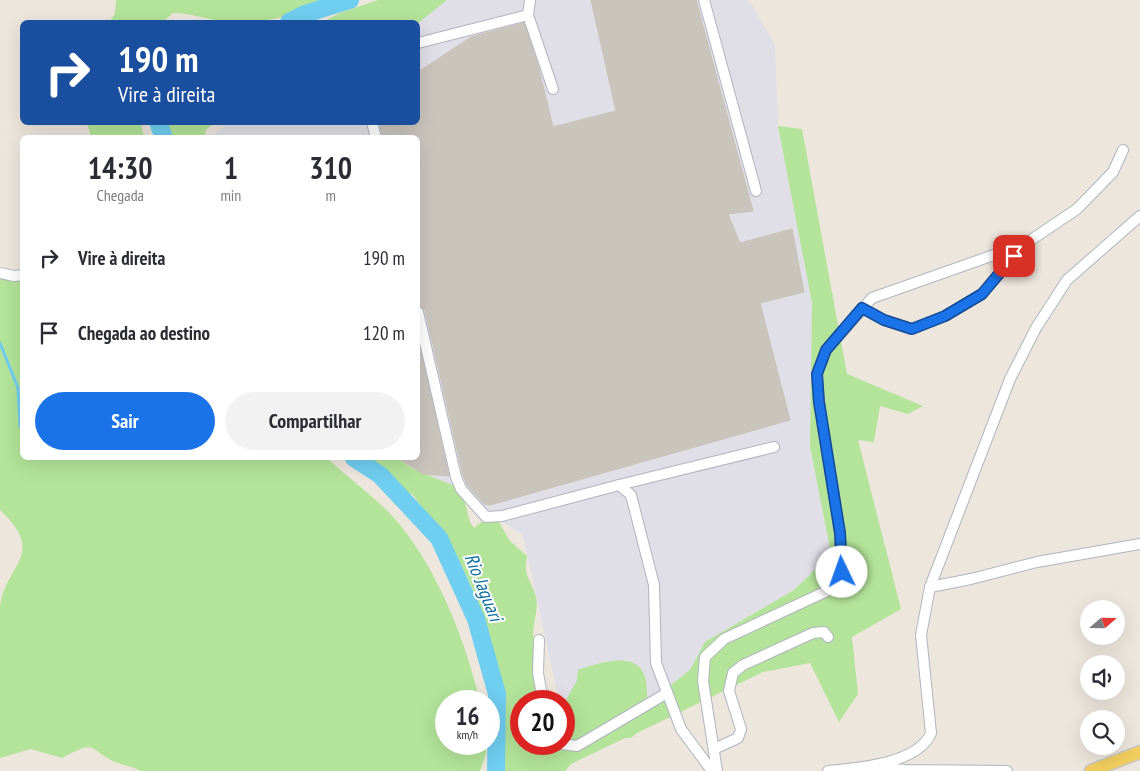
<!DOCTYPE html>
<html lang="pt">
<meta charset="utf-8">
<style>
:root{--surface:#fff;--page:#f2f2f3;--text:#2b2b33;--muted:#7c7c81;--accent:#1a73e8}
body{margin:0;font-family:"PT Sans Narrow",sans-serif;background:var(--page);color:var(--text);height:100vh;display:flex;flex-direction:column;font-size:19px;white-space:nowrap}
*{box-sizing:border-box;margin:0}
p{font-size:16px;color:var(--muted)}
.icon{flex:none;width:28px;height:28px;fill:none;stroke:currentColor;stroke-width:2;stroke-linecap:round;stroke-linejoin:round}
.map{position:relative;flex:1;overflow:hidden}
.drawer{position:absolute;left:20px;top:135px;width:400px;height:325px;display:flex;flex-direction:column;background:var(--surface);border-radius:8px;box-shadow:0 5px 20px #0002}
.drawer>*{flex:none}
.hud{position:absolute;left:20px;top:20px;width:400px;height:105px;border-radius:8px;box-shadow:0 5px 20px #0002;background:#1a4fa0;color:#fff;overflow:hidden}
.needle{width:32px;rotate:70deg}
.tools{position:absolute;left:1080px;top:600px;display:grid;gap:10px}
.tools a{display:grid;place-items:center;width:45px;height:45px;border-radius:50%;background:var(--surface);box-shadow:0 5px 20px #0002;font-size:25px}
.speed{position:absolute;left:435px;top:690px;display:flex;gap:10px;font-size:25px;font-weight:700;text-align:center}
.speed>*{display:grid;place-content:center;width:65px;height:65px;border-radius:50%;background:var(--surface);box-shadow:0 5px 20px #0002;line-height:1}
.speed small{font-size:12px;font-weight:400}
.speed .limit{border:8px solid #d22;background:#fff;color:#111}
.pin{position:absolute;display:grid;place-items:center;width:42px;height:42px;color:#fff;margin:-21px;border-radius:10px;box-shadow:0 2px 8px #0006}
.me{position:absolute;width:55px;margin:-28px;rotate:357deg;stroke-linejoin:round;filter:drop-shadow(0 0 4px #0008)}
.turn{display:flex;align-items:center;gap:18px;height:105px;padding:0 15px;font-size:22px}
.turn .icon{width:65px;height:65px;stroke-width:2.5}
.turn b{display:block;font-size:35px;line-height:42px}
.eta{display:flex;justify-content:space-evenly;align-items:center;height:85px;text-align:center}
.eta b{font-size:30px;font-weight:700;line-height:35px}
.action{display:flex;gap:10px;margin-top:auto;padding:10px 15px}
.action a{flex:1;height:58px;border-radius:30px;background:var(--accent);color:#fff;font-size:20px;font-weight:700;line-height:58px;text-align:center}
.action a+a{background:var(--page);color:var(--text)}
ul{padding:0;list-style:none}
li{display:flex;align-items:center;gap:15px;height:75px;padding:0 15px}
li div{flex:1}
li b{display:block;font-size:19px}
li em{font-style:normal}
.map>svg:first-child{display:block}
.industrial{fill:#e0dee6}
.green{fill:#b3e499}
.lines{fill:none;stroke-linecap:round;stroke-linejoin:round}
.stream{stroke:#70cef0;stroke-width:3}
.river{stroke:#70cef0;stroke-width:18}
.building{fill:#c9c4bc;stroke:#c9c2b7}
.minor-casing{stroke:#b1b4bf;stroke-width:12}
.major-casing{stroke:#c8c8c8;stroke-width:15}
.minor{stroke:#fff;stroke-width:10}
.major{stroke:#f2ce5e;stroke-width:12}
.route-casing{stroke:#114b97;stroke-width:12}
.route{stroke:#1a73e8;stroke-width:9}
.labels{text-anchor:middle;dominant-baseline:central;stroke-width:4;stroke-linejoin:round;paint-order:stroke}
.water-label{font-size:19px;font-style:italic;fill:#0c6d9e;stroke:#fff}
</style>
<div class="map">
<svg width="1140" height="771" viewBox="0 0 1140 771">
<rect width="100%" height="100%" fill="#ede6dd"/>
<!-- industrial -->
<path class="industrial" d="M 441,0 L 749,0 L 775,45 L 778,126 L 812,303 L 810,446 L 831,554 L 794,590 L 705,642 L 690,670 L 628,719 L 606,718 L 564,708 L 564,701 L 559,701 L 523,535 L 423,474 L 405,458 L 418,458 L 418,138 L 211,138 L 228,123 L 418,122 L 418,22 Z"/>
<!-- green -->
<g class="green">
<path d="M 116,0 L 336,0 C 303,12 262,26 226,22 C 208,20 192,13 173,13 L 163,22 L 109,22 L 115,14 Z"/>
<path d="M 378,0 L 447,0 L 418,23 L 323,22 L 340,13 Z"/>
<path d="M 87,123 L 141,123 L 144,137 L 91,137 Z"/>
<path d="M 159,123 L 159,122 L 214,123 L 206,130 L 204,138 L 164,137 Z"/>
<path d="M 778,126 L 802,129 L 847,374 L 923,406 L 908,414 L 880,406 L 874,442 L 858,440 L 901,609 L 852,637 L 858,694 L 839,722 L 810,663 L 763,672 L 637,733 L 631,738 L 625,738 L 571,764 L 565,771 L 502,771 L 503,709 L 500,690 L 477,598 L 455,552 L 413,495 L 350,458 L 397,458 L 413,469 L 457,487 L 464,499 L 470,522 L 474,528 L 488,517 L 497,519 L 510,541 L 527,556 C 523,579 531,578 536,597 C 541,613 522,642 545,651 L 540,671 L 548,701 L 521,701 L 521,744 L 564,744 L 564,704 L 577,680 L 578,670 C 595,664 632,651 643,672 C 648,681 646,693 648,703 L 690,670 L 705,642 L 794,590 L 831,554 L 810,446 L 812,303 Z"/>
<path d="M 0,279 L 22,281 L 22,458 L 327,458 C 351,481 379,499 400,525 C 440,574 465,641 480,701 L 446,701 L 446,744 L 486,744 L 486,754 L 480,771 L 141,771 C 134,767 126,766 118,763 C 87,751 100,737 62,758 L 31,749 L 0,758 L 0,607 C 5,564 48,555 0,510 Z"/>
</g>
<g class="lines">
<!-- stream -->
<path class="stream" d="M 0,343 L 18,388 L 20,426 L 22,429"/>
<!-- river -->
<g class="river">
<path d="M 289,22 L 305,14 L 350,0"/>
<path d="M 158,122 L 164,138"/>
<path d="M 354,458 L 380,475 L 439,538 L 476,619 L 497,694 L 496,771"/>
</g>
</g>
<!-- building -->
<g class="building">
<path d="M 591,0 L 696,0 L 753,211 L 728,214 L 740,243 L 792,229 L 804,292 L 760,303 L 790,420 L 490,505 L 484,504 L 467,485 L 463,475 L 425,310 L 418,305 L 418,138 L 383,138 L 379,122 L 418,122 L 418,72 L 471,37 L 524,23 L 539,69 L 553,127 L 616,111 Z"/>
<path d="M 418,340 L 449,476 L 423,474 L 398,458 L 418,458 Z"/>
</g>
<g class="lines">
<!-- minor casing -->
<g class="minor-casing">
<g id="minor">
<path d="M 530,0 L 528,15 L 553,89"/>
<path d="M 704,0 L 756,191"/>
<path d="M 418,43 L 528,15"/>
<path d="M 372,122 L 376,138"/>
<path d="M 0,273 L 14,276 L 22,275"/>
<path d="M 862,308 L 884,320 L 911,329 L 945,316 L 982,294 L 1024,244"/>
<path d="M 418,312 L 456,477 L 461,489 L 486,517 L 502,516 L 619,485"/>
<path d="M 930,587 L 971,579 L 1037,562 L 1140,544"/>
<path d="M 539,640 L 538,673 L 543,701"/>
<path d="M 562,744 L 577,746 L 667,693"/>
<path d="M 714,749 L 738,738 L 741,729 L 729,691 L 733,673 L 743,665 L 813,633 L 824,632 L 828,637"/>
<path d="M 873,767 L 905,770 L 1007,771"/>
<path d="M 712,771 L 681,729 L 656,663 L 654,585 L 631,495 L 619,485 L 774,447"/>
<path d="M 717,771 L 703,681 L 705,657 L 724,639 L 827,591 L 842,572 L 840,533 L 819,402 L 817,374 L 826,350 L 872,298 L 1025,244 L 1077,209 L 1113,172 L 1123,150"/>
<path d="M 828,771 C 858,768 918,764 931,733 L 921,635 L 930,587 L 1010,379 L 1036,328 L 1067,280 L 1140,216"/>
</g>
</g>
<!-- major casing -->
<g class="major-casing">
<path id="major" d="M 1091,771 L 1140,752"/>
</g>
<!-- minor -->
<use href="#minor" class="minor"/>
<!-- major -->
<use href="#major" class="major"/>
</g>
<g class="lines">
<!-- route casing -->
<g class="route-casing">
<path id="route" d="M 842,572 L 840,533 L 819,402 L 817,374 L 826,350 L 862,308 L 884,320 L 912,329 L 945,316 L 982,294 L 1014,256"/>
</g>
<!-- route -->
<use href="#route" class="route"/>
</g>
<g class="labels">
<!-- water labels -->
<g class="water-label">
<text transform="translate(484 587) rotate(68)">Rio Jaguari</text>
</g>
</g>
</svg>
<div class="tools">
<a><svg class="needle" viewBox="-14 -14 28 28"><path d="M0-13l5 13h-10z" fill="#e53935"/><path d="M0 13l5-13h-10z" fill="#7c7c81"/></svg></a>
<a><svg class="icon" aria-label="sound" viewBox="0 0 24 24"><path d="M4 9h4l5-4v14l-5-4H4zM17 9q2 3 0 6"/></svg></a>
<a><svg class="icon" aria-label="search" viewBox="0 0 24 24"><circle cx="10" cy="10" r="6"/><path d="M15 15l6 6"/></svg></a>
</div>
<div class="speed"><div>16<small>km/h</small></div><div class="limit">20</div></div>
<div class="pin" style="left:1014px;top:256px;background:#d93025"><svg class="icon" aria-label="arrive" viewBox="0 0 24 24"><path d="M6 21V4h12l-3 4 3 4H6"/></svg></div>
<svg class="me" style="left:842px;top:572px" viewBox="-20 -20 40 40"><circle r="19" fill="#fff"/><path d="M0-13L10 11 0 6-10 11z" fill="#1a73e8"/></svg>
<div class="hud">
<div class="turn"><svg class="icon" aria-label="right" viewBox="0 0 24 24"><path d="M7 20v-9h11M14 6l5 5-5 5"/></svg><div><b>190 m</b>Vire à direita</div></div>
</div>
<section class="drawer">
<div class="eta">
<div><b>14:30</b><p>Chegada</p></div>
<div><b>1</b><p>min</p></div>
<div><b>310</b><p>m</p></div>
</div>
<ul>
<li><svg class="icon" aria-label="right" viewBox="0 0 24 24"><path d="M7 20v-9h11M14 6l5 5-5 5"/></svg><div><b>Vire à direita</b></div><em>190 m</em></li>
<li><svg class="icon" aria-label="arrive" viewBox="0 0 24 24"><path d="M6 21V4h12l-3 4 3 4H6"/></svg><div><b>Chegada ao destino</b></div><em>120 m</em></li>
</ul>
<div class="action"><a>Sair</a><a>Compartilhar</a></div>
</section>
</div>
